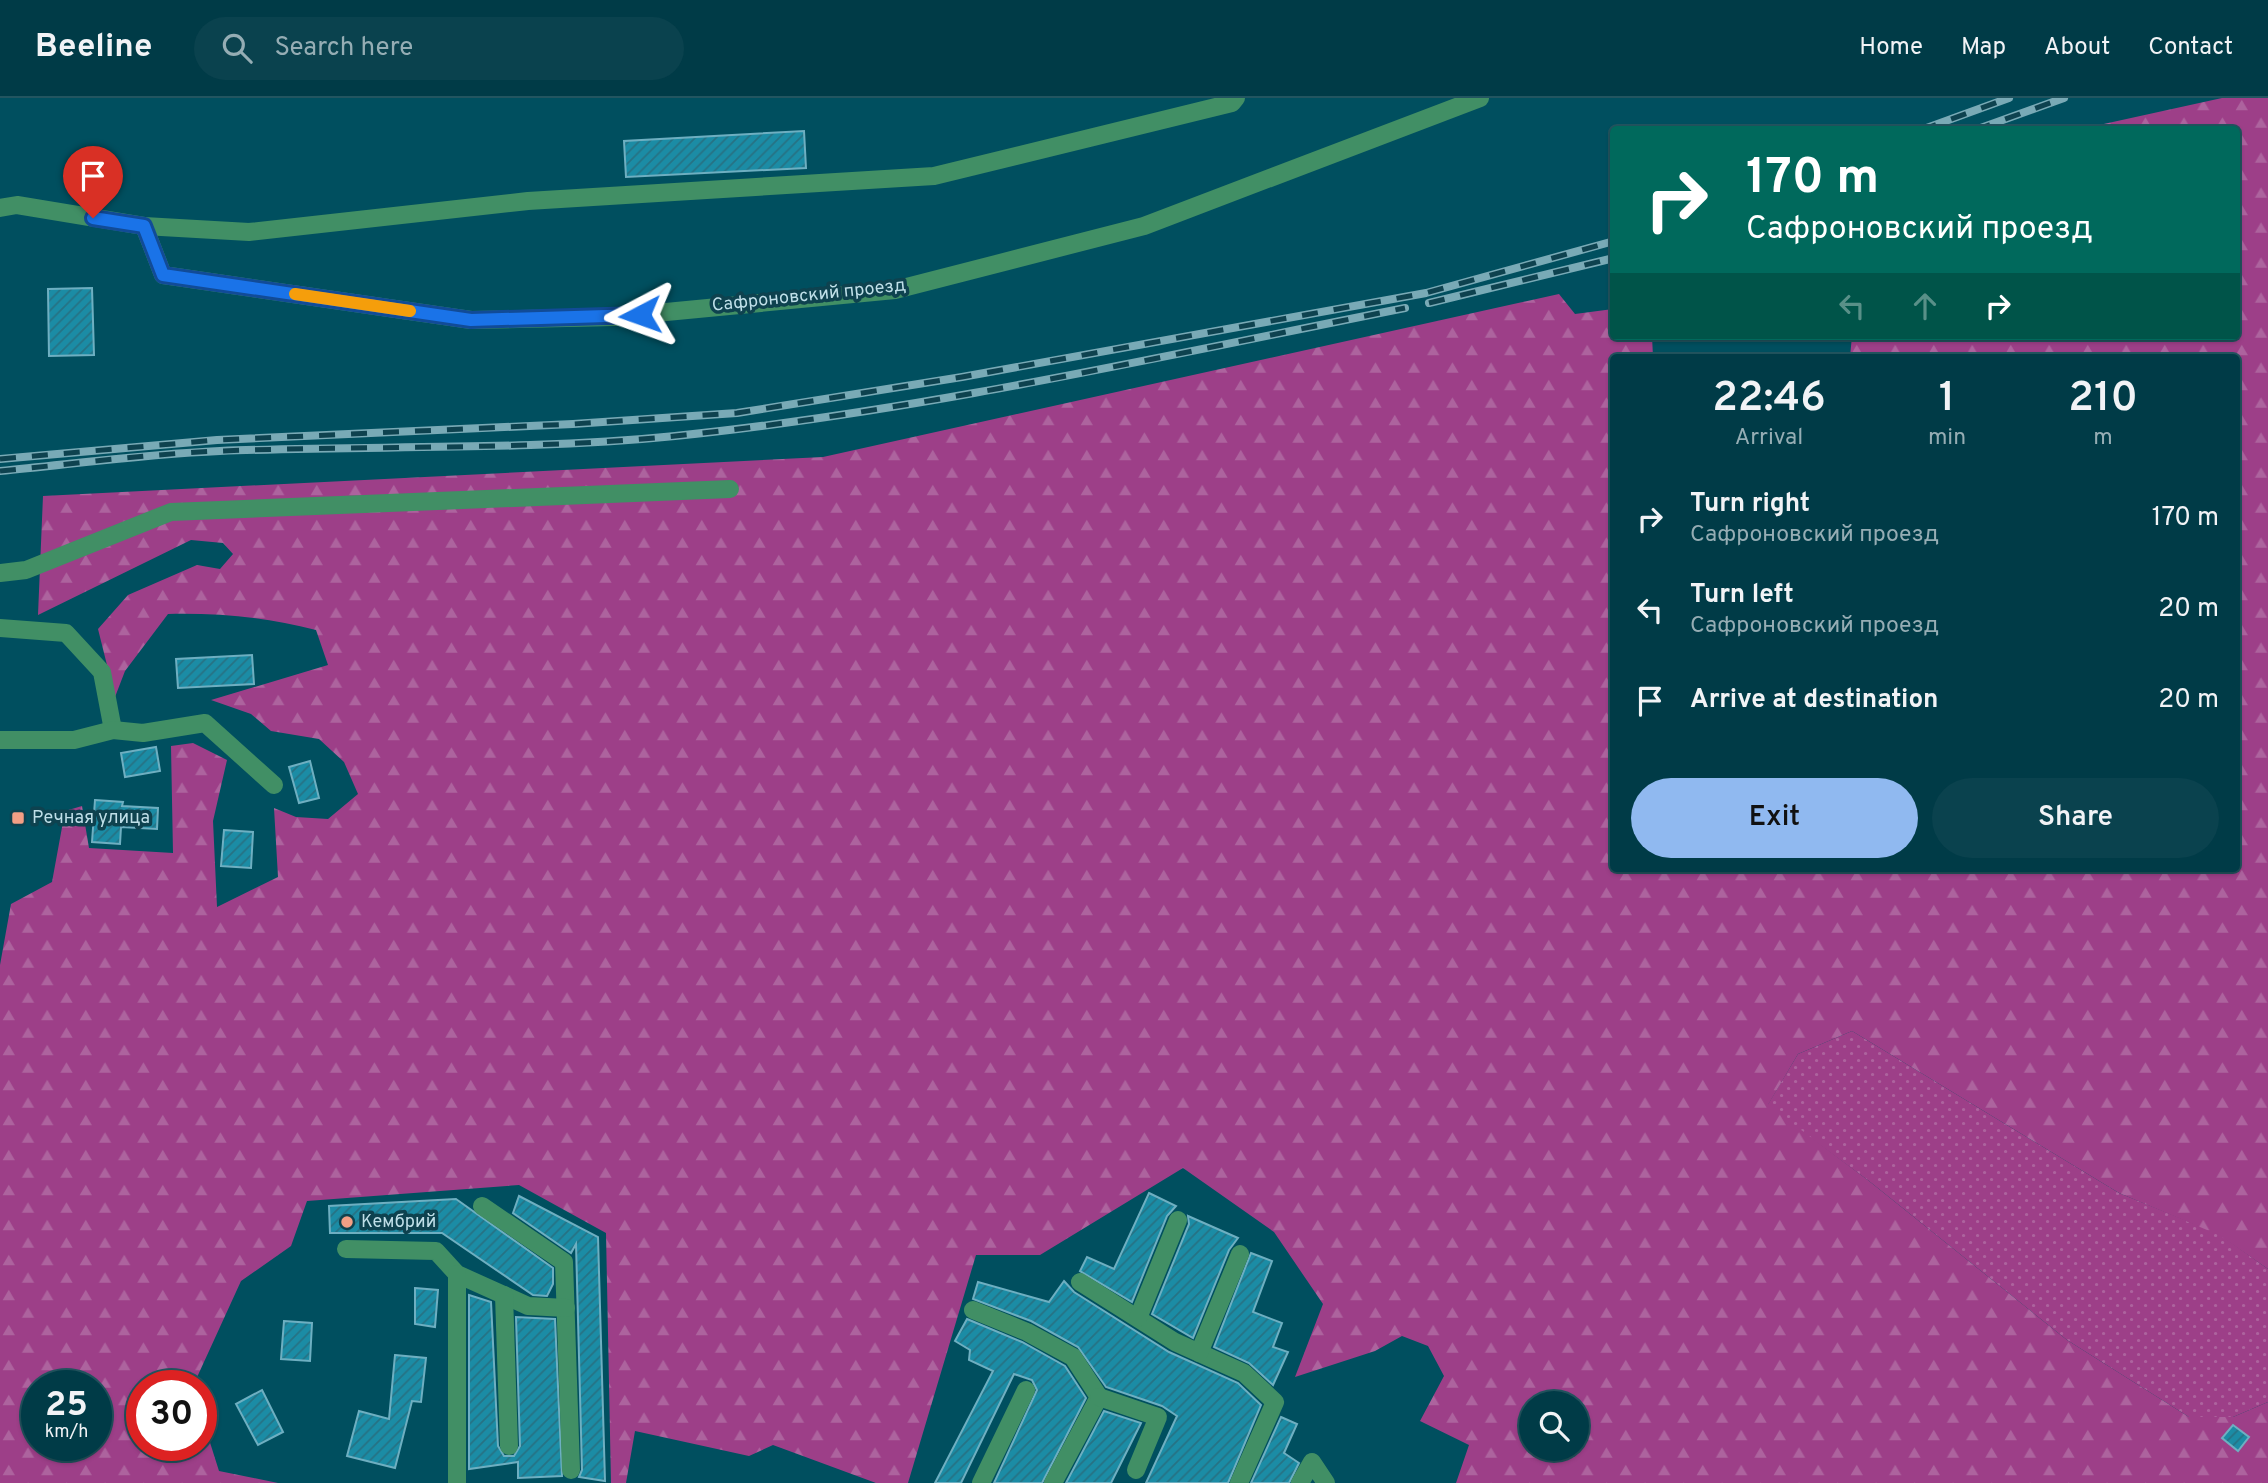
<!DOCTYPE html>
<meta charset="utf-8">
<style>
:root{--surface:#003b47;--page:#0a424e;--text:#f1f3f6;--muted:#95adb4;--line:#225560;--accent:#90b9f0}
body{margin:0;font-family:Overpass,sans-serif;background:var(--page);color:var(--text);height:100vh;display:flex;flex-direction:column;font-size:26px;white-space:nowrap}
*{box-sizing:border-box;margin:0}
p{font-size:23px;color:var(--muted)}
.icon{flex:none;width:38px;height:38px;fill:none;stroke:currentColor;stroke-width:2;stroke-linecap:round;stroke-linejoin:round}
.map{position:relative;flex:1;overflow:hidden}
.drawer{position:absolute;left:1610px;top:256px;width:630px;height:518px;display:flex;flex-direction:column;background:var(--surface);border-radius:7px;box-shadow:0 2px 5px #0004,0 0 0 2px var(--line)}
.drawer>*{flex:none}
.banner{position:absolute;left:1610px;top:28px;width:630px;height:214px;border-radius:7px;box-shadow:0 2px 5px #0004,0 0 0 2px var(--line);background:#00695c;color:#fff;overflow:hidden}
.fabs{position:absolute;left:1519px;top:1293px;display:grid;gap:14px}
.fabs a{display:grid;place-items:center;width:70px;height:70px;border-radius:50%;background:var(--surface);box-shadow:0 2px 5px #0004,0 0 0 2px var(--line);font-size:35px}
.speed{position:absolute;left:21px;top:1272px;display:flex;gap:14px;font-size:35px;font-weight:700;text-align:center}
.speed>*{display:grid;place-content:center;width:91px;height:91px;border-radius:50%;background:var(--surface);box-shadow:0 2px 5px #0004,0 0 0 2px var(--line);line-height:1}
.speed small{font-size:18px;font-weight:400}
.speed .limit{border:10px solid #d22;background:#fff;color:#111}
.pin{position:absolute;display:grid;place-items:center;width:60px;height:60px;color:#fff;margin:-72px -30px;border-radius:50% 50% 50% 0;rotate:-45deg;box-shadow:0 0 7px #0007}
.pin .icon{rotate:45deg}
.me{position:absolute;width:77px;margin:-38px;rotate:266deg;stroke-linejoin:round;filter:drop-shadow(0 0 5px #0008)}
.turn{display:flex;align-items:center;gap:24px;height:147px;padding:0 21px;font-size:32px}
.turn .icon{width:91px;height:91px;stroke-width:2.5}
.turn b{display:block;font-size:49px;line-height:60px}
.lanes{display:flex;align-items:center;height:66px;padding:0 21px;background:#0003;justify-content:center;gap:35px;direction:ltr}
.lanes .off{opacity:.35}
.eta{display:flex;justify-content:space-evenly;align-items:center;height:119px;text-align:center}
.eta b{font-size:42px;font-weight:600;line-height:49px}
.action{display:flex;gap:14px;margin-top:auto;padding:14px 21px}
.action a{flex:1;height:80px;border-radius:42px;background:var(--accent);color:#111;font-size:28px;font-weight:600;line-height:80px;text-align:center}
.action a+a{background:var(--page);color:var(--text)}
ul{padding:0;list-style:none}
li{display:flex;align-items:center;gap:21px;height:91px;padding:0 21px}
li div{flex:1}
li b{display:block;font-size:26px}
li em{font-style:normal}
header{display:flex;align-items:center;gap:42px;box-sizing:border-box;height:98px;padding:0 35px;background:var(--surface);border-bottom:2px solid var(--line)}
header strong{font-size:33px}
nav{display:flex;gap:38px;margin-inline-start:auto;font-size:24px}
.search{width:490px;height:63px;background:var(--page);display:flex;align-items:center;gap:18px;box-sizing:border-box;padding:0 24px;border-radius:38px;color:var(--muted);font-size:26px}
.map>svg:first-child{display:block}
.grass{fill:url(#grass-dots)}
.forest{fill:url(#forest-firs);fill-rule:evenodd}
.building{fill:url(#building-hatch);stroke:#6eafc1;stroke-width:2}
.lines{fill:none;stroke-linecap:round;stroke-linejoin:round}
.minor{stroke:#418f65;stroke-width:18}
.rail-casing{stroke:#79aab6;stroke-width:8}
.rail{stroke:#0e424f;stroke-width:5;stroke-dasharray:16;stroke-linecap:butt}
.route-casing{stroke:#114b97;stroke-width:18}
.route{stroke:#1a73e8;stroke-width:12}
.slow{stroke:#f59e0b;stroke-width:12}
.poi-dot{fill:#f39f85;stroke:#0e424f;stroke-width:2.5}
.labels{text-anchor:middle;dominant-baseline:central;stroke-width:7;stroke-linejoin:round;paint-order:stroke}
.street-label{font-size:18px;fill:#bfdfe8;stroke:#0e424f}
.poi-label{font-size:18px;fill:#bfdfe8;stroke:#0e424f;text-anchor:start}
</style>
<header>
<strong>Beeline</strong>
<div class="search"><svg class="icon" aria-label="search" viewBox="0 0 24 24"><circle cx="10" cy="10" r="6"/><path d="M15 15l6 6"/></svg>Search here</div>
<nav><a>Home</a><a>Map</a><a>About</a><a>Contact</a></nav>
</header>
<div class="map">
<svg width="2268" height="1385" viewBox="0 0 2268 1385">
<defs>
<pattern id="grass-dots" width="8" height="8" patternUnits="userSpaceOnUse" patternTransform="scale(1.75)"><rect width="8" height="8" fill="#9d3f88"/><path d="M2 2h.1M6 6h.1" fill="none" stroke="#ad639e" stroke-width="1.8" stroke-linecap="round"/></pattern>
<pattern id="forest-firs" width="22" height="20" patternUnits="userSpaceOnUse" patternTransform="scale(1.75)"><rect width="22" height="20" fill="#9d3f88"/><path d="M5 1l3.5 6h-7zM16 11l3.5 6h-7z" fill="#ad639e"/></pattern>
<pattern id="building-hatch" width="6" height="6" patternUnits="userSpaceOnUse" patternTransform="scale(1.75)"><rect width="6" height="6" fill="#1b8ca5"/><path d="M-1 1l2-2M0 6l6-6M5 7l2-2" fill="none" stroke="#267284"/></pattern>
</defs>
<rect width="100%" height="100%" fill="#004f5f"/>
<!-- grass -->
<path class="grass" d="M 1852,933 L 2119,1095 L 2219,1136 L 2268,1171 L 2268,1304 L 2233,1319 L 2189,1319 L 2067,1242 L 1869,1083 L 1767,1008 L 1798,956 Z"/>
<!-- forest -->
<path class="forest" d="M 2222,0 L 2268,0 L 2268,1171 L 2219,1137 L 2119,1095 L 1852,933 L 1798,956 L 1768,1007 L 1869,1083 L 2067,1242 L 2189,1319 L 2233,1319 L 2268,1304 L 2268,1385 L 1456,1385 L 1469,1347 L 1420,1323 L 1444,1278 L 1428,1248 L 1402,1238 L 1375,1253 L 1295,1279 L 1323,1206 L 1274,1134 L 1183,1070 L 1040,1157 L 976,1157 L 908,1385 L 876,1385 L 773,1347 L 749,1358 L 635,1333 L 626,1385 L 611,1385 L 606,1135 L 519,1087 L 307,1103 L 291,1148 L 241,1183 L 193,1288 L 142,1288 L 142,1348 L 201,1348 L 201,1316 L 219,1373 L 278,1385 L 0,1385 L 0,867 L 11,806 L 52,784 L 65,713 L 82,708 L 89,750 L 173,755 L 171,648 L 193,645 L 227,662 L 213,723 L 217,809 L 278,779 L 274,710 L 296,719 L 328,721 L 358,696 L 344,664 L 319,641 L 271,633 L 251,616 L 211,602 L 328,567 L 316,532 C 266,519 220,515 168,516 L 125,573 L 115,599 L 98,531 L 128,497 L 197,467 L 220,471 L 233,456 L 223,445 L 191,442 L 38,517 L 43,398 L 823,359 L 1559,196 L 1575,216 L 1613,211 L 1614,238 L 1652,238 L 1653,259 L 1614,259 L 1614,770 L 2236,770 L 2236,259 L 1850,259 L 1852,238 L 2236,238 L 2236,32 L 2081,31 ZM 37,1288 L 96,1288 L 96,1348 L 37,1348 ZM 1531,1306 L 1577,1306 L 1577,1351 L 1531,1351 Z"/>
<!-- building -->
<g class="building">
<path d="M 804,33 L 806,70 L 626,79 L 624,43 Z"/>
<path d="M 92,190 L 94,257 L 49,258 L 48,191 Z"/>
<path d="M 252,557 L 254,586 L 178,590 L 176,561 Z"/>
<path d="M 156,649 L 160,673 L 125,679 L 121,655 Z"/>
<path d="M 310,663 L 319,700 L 299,705 L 289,669 Z"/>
<path d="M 95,702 L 123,704 L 122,708 L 158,710 L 157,731 L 121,729 L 120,746 L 92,744 Z"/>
<path d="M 224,732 L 253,734 L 251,770 L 221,768 Z"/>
<path d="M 1149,1095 L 1176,1108 L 1167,1118 L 1132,1204 L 1080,1173 L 1087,1159 L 1114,1171 Z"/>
<path d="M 519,1098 L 598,1139 L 605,1383 L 579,1379 L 582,1372 L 576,1146 L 571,1155 L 513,1115 Z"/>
<path d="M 456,1101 L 553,1170 L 553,1186 L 547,1198 L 533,1197 L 442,1135 L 330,1135 L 329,1108 Z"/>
<path d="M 1188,1118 L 1238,1140 L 1229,1152 L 1193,1240 L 1152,1216 L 1189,1126 Z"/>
<path d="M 1251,1155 L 1272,1163 L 1253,1214 L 1282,1225 L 1273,1249 L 1288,1254 L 1273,1287 L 1249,1265 L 1214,1249 Z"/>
<path d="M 1064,1183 L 1074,1194 L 1169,1254 L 1238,1285 L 1261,1307 L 1228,1385 L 1146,1385 L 1177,1318 L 1162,1308 L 1106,1289 L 1078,1249 L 1031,1223 L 973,1201 L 978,1184 L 1049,1204 Z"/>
<path d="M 415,1190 L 438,1192 L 435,1229 L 415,1226 Z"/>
<path d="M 469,1197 L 491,1204 L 498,1348 L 504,1358 L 514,1358 L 520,1348 L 516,1219 L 555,1221 L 562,1378 L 518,1380 L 518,1364 L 469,1371 Z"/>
<path d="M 967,1221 L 1022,1244 L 1065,1268 L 1086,1300 L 1042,1385 L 994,1385 L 1037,1292 L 1032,1282 L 1014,1276 L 961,1385 L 935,1385 L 993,1273 L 969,1262 L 970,1252 L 955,1243 Z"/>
<path d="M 284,1223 L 312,1225 L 310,1263 L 281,1261 Z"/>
<path d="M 395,1257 L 426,1260 L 421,1304 L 412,1303 L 395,1370 L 347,1358 L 359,1313 L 389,1321 Z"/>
<path d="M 262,1292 L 283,1334 L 258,1347 L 236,1306 Z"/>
<path d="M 1104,1313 L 1141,1325 L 1111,1385 L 1066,1385 Z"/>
<path d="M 1281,1319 L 1297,1326 L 1284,1355 L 1299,1365 L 1289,1385 L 1251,1385 Z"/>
<path d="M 2233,1327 L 2249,1339 L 2238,1353 L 2222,1340 Z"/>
</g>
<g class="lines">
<!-- minor -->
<g class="minor">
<path d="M 0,110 L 17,107 L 144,128 L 249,134 L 528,103 L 934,78 L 1232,5 L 1236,0"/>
<path d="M 144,128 L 163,177 L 471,222 L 614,219 L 895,192 L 1144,128 L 1480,0"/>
<path d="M 0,475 L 26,472 L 171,414 L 730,391"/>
<path d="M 0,530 L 66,535 L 102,574 L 113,632"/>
<path d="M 0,642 L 74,642 L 113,632 L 143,635 L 205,625 L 274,687"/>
<path d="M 482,1108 L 564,1164 L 571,1372"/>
<path d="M 346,1151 L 436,1153 L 457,1176 L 528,1208 L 566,1210"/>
<path d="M 457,1176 L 457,1385"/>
<path d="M 1080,1184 L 1175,1244 L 1244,1275 L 1275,1304 L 1239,1385"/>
<path d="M 504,1197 L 509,1348"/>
<path d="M 973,1212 L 1027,1234 L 1073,1259 L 1099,1299 L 1053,1385"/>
<path d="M 1138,1220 L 1178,1122"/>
<path d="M 1199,1255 L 1240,1156"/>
<path d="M 1099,1299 L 1158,1319 L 1136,1372"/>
<path d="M 981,1385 L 1026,1292"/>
<path d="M 1300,1385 L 1312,1364 L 1326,1385"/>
</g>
<!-- rail casing -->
<g class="rail-casing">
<g id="rail">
<path d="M 1921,32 L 2009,0"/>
<path d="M 1975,32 L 2064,0"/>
<path d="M 1429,205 L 1614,160"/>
<path d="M 0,361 L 217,342 L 573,326 L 737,315 L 962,279 L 1426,195 L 1614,143"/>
<path d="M 0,373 C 73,366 147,356 220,353 C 372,347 524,353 675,338 C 921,313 1163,258 1405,210"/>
</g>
</g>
<!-- rail -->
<use href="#rail" class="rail"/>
</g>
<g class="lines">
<!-- route casing -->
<g class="route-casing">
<path id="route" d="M 93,120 L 144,128 L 163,177 L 471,222 L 640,217"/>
</g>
<!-- route -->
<use href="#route" class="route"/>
<!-- slow -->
<path class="slow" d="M 295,196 L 410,213"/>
</g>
<!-- markers -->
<g class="poi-dot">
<rect x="11" y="713" width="14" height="14" rx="3.5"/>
<circle cx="347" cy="1124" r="7"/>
</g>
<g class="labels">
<!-- street labels -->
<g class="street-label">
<text transform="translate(809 198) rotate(-6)">Сафроновский проезд</text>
</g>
<!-- poi labels -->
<g class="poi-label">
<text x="32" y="720">Речная улица</text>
<text x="361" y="1124">Кембрий</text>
</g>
</g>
</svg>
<div class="fabs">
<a><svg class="icon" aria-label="search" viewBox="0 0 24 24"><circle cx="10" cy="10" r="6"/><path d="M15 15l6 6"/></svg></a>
</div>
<div class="speed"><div>25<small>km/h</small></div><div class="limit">30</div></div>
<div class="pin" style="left:93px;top:120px;background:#d93025"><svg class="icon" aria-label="arrive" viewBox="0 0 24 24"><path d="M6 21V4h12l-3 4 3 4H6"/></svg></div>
<svg class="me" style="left:640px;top:217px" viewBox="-20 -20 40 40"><path d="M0-17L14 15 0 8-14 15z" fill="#1a73e8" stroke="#fff" stroke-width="4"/></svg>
<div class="banner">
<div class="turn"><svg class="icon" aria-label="right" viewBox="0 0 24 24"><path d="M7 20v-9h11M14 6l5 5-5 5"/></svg><div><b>170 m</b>Сафроновский проезд</div></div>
<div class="lanes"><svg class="icon off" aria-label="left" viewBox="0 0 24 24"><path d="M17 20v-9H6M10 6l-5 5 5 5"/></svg><svg class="icon off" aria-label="ahead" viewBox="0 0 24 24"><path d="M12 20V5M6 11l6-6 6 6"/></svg><svg class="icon" aria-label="right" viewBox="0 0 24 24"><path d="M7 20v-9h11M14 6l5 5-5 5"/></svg></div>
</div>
<section class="drawer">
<div class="eta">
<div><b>22:46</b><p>Arrival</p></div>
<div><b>1</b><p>min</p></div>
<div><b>210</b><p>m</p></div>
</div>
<ul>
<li><svg class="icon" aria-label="right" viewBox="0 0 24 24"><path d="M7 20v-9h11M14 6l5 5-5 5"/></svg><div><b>Turn right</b><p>Сафроновский проезд</p></div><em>170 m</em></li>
<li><svg class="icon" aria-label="left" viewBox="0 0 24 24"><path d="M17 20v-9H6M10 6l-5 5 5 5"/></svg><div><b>Turn left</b><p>Сафроновский проезд</p></div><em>20 m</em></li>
<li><svg class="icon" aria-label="arrive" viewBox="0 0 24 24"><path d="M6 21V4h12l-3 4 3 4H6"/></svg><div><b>Arrive at destination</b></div><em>20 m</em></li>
</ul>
<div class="action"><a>Exit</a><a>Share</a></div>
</section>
</div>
